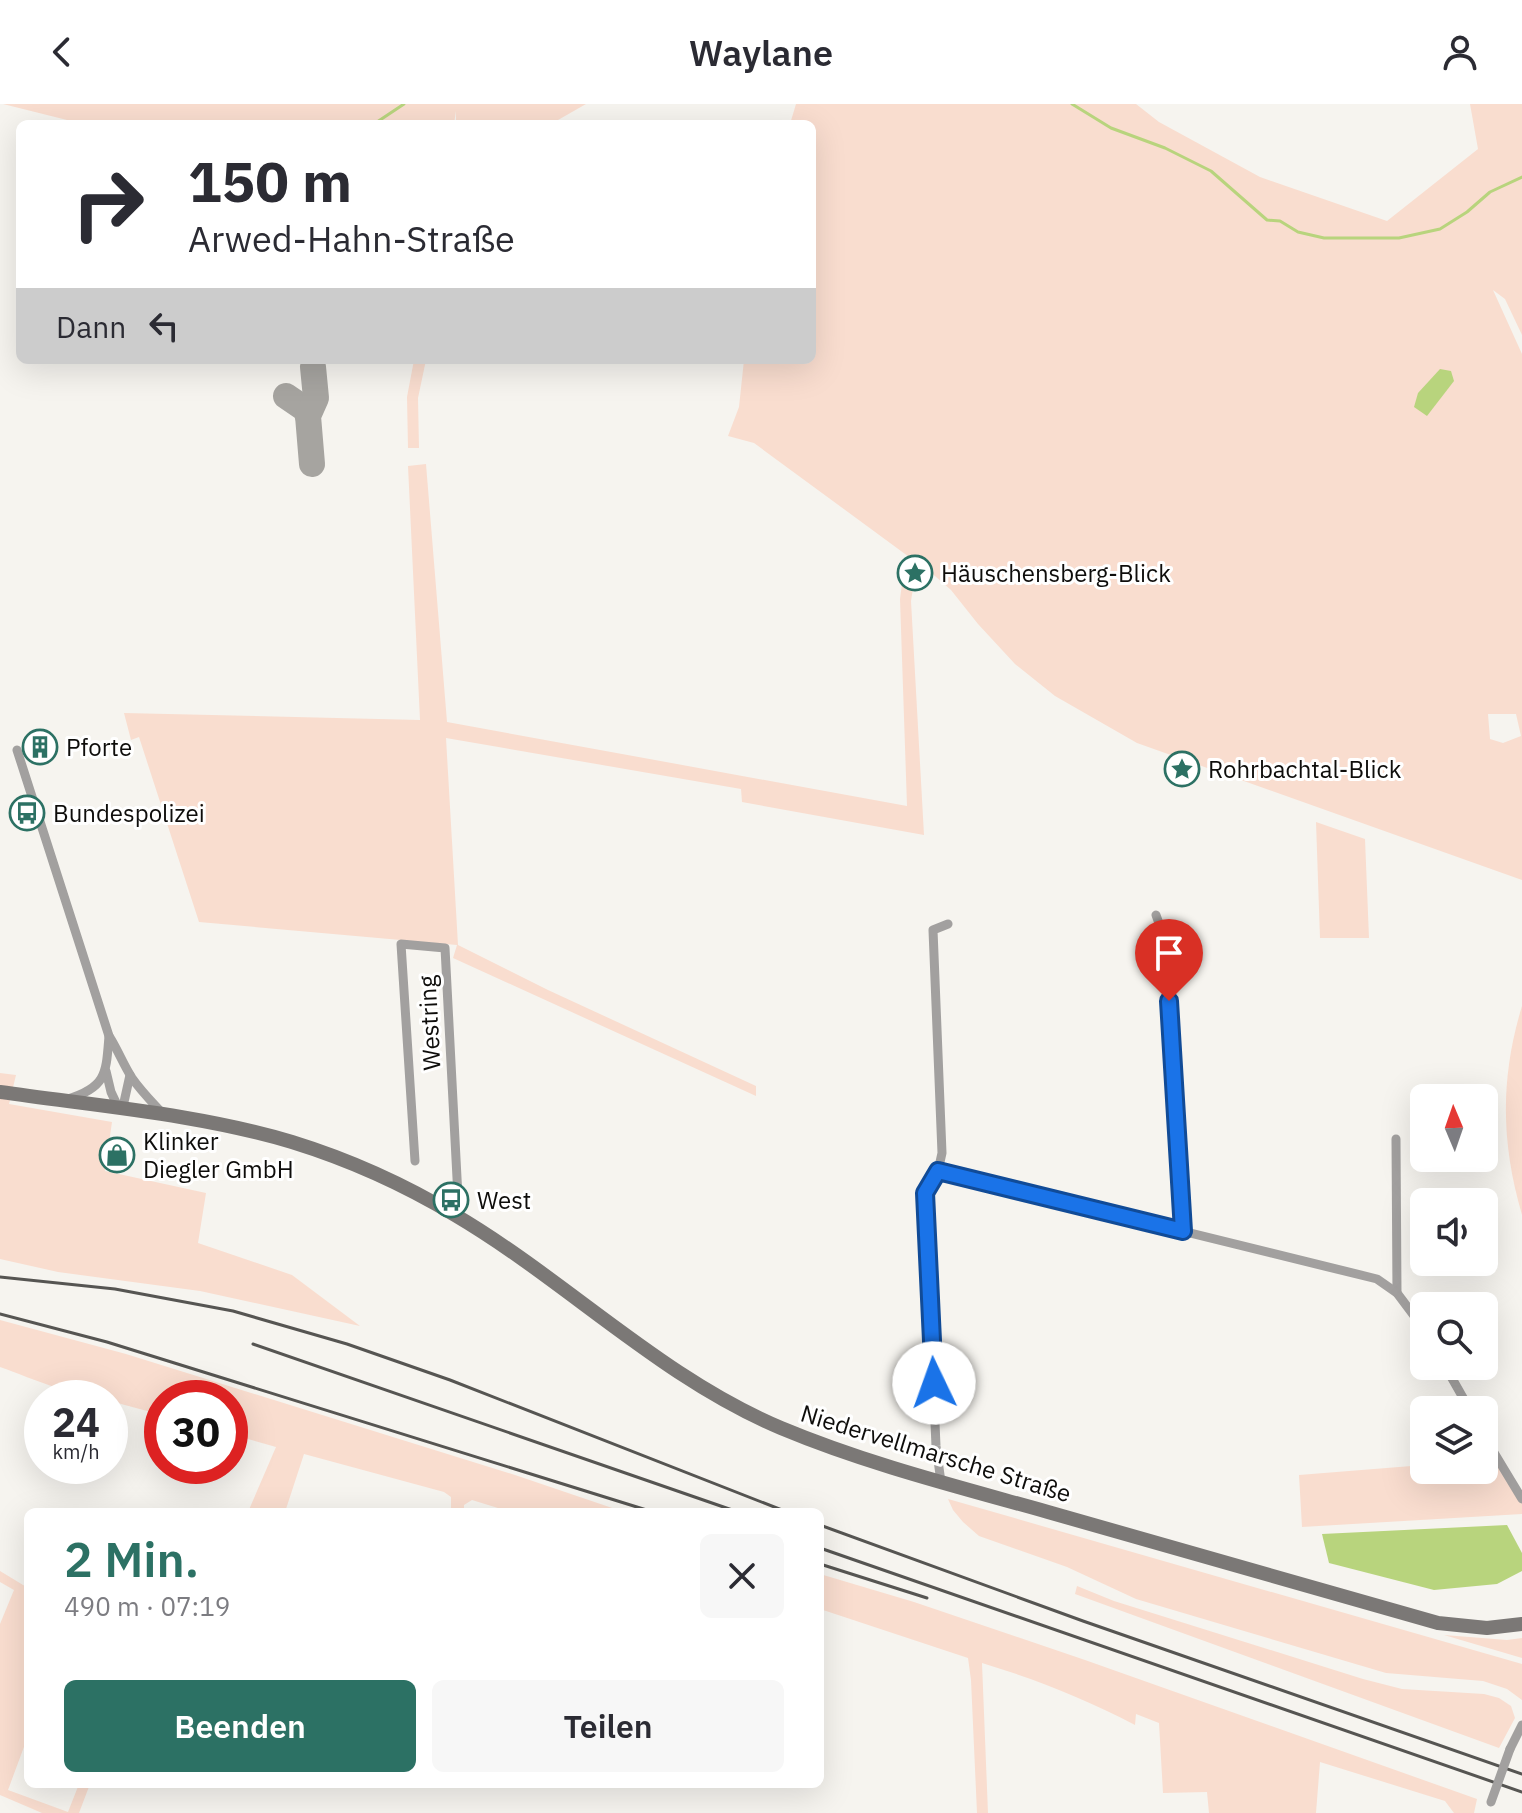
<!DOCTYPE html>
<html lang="de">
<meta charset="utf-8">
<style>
:root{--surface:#fff;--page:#f7f7f7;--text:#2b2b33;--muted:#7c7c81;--accent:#2c7164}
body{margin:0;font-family:"IBM Plex Sans",sans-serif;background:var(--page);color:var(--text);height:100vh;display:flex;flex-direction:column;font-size:30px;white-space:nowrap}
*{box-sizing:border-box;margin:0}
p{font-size:26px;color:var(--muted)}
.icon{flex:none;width:44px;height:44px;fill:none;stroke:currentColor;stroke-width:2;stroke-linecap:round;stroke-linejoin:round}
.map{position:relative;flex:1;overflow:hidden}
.drawer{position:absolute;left:24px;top:1404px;width:800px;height:280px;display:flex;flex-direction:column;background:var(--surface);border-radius:12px;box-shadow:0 8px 32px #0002}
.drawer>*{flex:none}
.hud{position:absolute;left:16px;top:16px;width:800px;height:244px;border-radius:12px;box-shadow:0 8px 32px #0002;background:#fff;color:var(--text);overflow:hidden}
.needle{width:52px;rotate:358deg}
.controls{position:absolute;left:1410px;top:980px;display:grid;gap:16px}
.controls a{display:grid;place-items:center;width:88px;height:88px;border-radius:12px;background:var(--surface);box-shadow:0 8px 32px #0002;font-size:40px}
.speed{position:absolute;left:24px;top:1276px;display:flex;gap:16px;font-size:40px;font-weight:700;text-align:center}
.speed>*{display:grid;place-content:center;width:104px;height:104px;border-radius:50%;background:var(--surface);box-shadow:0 8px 32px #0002;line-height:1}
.speed small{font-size:20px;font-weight:400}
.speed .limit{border:12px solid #d22;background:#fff;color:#111}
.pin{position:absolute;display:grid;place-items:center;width:68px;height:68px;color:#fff;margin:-82px -34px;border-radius:50% 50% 50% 0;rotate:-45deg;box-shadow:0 0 8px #0007}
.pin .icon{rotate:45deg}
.me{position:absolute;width:88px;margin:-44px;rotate:357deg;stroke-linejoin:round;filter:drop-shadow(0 0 6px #0008)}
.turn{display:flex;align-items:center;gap:28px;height:168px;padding:0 40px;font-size:36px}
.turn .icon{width:104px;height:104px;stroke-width:2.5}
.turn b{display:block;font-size:56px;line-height:68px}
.then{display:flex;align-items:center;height:76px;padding:0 40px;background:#0003;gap:16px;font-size:30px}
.round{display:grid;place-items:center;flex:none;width:84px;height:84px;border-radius:12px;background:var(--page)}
.head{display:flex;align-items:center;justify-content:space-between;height:136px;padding:0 40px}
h1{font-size:48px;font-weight:600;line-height:60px;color:var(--accent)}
.action{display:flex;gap:16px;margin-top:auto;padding:16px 40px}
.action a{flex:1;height:92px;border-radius:12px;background:var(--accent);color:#fff;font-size:32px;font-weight:600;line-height:92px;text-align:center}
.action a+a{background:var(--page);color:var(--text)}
header{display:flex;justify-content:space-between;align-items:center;height:104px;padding:0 40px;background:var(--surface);font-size:36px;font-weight:600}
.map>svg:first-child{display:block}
.green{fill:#f9ddcf;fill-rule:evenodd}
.water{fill:#b8d47d}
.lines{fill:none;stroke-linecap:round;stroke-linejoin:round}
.stream{stroke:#b8d47d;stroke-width:3}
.taxiway{stroke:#a6a4a0;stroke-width:26}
.minor{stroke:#a2a09f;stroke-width:9}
.secondary{stroke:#7b7876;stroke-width:14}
.rail{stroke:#565552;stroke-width:3}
.minor-bridge{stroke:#a2a09f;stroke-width:9}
.route-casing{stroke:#114b97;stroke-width:20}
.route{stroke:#1a73e8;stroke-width:14}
.labels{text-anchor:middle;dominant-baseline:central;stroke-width:6;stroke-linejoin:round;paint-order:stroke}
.poi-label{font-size:24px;fill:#0e0d0b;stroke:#fff;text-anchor:start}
.street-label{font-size:24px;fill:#0e0d0b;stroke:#fff}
</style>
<header><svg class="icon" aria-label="back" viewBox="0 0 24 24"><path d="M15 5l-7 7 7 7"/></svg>Waylane<svg class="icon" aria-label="person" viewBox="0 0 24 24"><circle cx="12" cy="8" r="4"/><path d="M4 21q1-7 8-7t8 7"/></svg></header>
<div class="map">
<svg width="1522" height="1709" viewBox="0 0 1522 1709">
<rect width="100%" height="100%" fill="#f6f4ef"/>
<!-- green -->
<g class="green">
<path d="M 3,0 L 586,0 L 551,20 L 456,20 L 456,7 L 454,20 L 83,20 Z"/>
<path d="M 796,0 L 1136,0 L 1159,18 L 1260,73 L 1387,117 L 1478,45 L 1470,0 L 1522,0 L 1522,231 L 1505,195 L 1493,186 L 1522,250 L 1522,776 L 1137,639 L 1055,592 L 1015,560 L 978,520 L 951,486 L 935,472 L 754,339 L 728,332 L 739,303 L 744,256 L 812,256 L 812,20 L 790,20 ZM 1488,610 L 1516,610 L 1521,632 L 1503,639 L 1490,635 Z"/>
<path d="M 414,256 L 426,256 L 418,294 L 419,344 L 408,344 L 407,293 Z"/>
<path d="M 426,360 L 447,618 L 907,702 L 900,495 L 903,472 L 914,478 L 911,497 L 924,731 L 742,698 L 741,685 L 446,634 L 458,841 L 548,886 L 756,982 L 756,992 L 453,854 L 457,841 L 199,818 L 139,633 L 131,636 L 124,609 L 420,616 L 408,362 Z"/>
<path d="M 1316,718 L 1365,735 L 1369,834 L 1320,834 Z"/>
<path d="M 1522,902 L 1522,1111 C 1501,1039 1500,974 1522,902 Z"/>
<path d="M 0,969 L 16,971 L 9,1000 L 112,1018 L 105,1067 L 206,1089 L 198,1139 L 292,1171 L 360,1222 L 200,1187 L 58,1168 L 0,1155 Z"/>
<path d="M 0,1216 L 126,1250 L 515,1371 L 624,1408 L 511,1408 L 472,1396 L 464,1401 L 464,1408 L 451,1408 L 451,1393 L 444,1388 L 304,1350 L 285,1408 L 248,1408 L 276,1343 L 230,1330 L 230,1294 L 162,1294 L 162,1311 L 110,1297 L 110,1294 C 74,1294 34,1275 0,1263 Z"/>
<path d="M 1497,1356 L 1522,1395 L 1522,1410 L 1302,1423 L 1299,1371 L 1424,1361 L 1424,1366 L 1484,1366 L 1484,1357 Z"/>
<path d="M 948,1395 L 1522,1560 L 1522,1596 L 1507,1585 L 1483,1577 L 1386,1569 L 1136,1495 L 1067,1463 L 979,1432 L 963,1418 L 953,1406 Z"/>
<path d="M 0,1467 L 28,1484 L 28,1632 L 8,1686 L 68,1708 L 79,1680 L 90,1680 L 79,1709 L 42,1709 L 0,1691 L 0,1520 L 14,1486 L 0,1478 Z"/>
<path d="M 820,1470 L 914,1498 L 1085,1556 L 1477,1695 L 1474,1709 L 1454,1709 L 1445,1697 L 1320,1658 L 1316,1709 L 1209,1709 L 1207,1688 L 1163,1689 L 1159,1619 L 1136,1610 L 1135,1621 C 1086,1595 1035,1575 982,1559 L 988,1709 L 977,1709 L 971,1576 L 968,1554 L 820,1505 Z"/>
<path d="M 1077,1482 L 1114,1497 L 1363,1575 L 1402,1585 L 1484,1590 L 1499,1594 L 1511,1602 L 1515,1614 L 1499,1644 L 1075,1490 Z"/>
<path d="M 1444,1531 L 1507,1536 L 1522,1534 L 1522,1554 Z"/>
</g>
<!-- water -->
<g class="water">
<path d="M 1440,265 L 1451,267 L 1454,277 L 1427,312 L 1414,303 L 1418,289 Z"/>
<path d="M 1507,1421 L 1522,1449 L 1522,1467 L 1497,1480 L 1434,1486 L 1329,1459 L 1322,1430 Z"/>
</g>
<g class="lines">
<!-- stream -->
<g class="stream">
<path d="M 1072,0 L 1111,24 L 1165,44 L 1211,67 L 1267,116 L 1280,117 L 1298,128 L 1324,134 L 1399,134 L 1440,125 L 1467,108 L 1490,88 L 1522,73"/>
<path d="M 374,20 L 404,0"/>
</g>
<!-- taxiway -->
<g class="taxiway">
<path d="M 286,292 L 305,305 L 308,312"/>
<path d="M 312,360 L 308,312 L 316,294 L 313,263"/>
</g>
<!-- minor -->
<g class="minor">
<path d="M 17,646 L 109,932 C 118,946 123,960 132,974 C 141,987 152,998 163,1010"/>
<path d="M 1156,811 L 1165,836 L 1183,1127"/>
<path d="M 106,967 L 111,988 L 119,1005"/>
<path d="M 68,995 C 107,983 106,969 109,932"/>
<path d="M 119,1005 L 124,998 L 130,971"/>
<path d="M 1396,1035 L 1397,1189"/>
<path d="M 415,1057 L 401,840 L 445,844 L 458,1093 L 454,1110"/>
<path d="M 938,1067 L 942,1049 L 933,826 L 948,820"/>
<path d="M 1445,1262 L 1470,1306"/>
<path d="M 1484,1332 L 1522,1395"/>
<path d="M 941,1378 L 936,1342 L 925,1089 L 938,1067 L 1377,1175 L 1397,1189 L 1424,1225"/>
<path d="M 1510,1645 L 1522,1621"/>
</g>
<!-- secondary -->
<path class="secondary" d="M 0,988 C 97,1002 198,1010 292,1038 C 347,1055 405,1081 455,1111 C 567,1177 660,1273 781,1324 C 867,1360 959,1383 1048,1408 C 1178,1445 1308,1482 1438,1519 L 1487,1524 L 1522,1520"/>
<!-- rail -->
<g class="rail">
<path d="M 0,1173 L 115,1185 L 233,1207 L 347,1240 L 450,1276 L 787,1408"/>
<path d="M 0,1210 L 107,1238 L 653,1408"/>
<path d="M 253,1240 L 738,1408"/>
<path d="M 820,1421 L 1083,1517 L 1522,1670"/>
<path d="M 820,1444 L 1522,1688"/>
<path d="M 820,1460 L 927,1494"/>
</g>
<!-- minor-bridge -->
<path class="minor-bridge" d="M 1491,1698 L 1510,1645"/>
</g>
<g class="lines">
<!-- route casing -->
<g class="route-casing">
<path id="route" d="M 934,1279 L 925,1089 L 938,1067 L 1183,1127 L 1169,897"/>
</g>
<!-- route -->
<use href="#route" class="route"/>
</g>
<!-- icons -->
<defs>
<g id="sight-ring" transform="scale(1.8)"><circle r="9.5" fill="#fff" stroke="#2c7164" stroke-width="1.5"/><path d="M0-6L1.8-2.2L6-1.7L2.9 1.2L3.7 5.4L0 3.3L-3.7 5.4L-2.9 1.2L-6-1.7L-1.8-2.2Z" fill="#2c7164"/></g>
<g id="building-ring" transform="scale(1.8)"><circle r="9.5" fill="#fff" stroke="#2c7164" stroke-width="1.5"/><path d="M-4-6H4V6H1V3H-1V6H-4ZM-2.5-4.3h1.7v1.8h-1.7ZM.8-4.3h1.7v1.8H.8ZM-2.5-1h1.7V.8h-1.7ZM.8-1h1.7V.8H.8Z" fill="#2c7164"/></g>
<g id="bus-ring" transform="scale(1.8)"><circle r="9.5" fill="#fff" stroke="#2c7164" stroke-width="1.5"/><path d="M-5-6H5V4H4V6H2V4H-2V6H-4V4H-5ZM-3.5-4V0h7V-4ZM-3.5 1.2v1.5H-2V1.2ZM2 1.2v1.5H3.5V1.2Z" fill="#2c7164"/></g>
<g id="shop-ring" transform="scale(1.8)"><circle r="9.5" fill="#fff" stroke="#2c7164" stroke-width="1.5"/><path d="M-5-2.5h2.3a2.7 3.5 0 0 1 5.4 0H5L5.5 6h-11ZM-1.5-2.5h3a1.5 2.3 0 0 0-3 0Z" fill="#2c7164"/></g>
</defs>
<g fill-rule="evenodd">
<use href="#sight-ring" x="915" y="469"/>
<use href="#building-ring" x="40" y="643"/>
<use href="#sight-ring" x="1182" y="665"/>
<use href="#bus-ring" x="27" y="709"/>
<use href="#shop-ring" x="117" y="1051"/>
<use href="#bus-ring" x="451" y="1096"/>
</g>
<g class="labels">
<!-- poi labels -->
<g class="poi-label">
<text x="941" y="469">Häuschensberg-Blick</text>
<text x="66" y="643">Pforte</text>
<text x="1208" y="665">Rohrbachtal-Blick</text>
<text x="53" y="709">Bundespolizei</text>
<text x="143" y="1037">Klinker<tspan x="143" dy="28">Diegler GmbH</tspan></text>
<text x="477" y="1096">West</text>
</g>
<!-- street labels -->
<g class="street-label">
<text transform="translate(429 919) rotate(-93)">Westring</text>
<text transform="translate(936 1349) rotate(17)">Niedervellmarsche Straße</text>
</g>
</g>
</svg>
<div class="controls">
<a><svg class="needle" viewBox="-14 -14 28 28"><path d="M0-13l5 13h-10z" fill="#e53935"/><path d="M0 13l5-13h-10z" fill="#7c7c81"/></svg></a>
<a><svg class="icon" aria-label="sound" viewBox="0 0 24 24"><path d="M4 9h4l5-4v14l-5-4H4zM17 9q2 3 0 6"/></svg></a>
<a><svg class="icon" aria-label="search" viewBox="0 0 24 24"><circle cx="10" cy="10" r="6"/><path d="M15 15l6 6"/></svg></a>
<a><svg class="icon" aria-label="layers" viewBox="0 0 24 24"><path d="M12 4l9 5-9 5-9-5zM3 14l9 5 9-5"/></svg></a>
</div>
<div class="speed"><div>24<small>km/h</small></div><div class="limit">30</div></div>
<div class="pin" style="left:1169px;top:897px;background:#d93025"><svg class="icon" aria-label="arrive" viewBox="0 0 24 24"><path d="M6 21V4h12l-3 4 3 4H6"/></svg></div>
<svg class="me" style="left:934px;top:1279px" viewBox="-20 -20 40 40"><circle r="19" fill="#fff"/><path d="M0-13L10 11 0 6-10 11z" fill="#1a73e8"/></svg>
<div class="hud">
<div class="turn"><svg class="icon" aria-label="right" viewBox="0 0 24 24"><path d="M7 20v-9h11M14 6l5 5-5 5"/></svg><div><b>150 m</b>Arwed-Hahn-Straße</div></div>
<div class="then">Dann<svg class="icon" aria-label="left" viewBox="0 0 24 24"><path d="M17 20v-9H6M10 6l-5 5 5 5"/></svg></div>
</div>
<section class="drawer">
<div class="head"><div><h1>2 Min.</h1><p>490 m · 07:19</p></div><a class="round"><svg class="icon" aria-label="close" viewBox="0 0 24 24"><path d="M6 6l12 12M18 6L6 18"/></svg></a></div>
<div class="action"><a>Beenden</a><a>Teilen</a></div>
</section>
</div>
